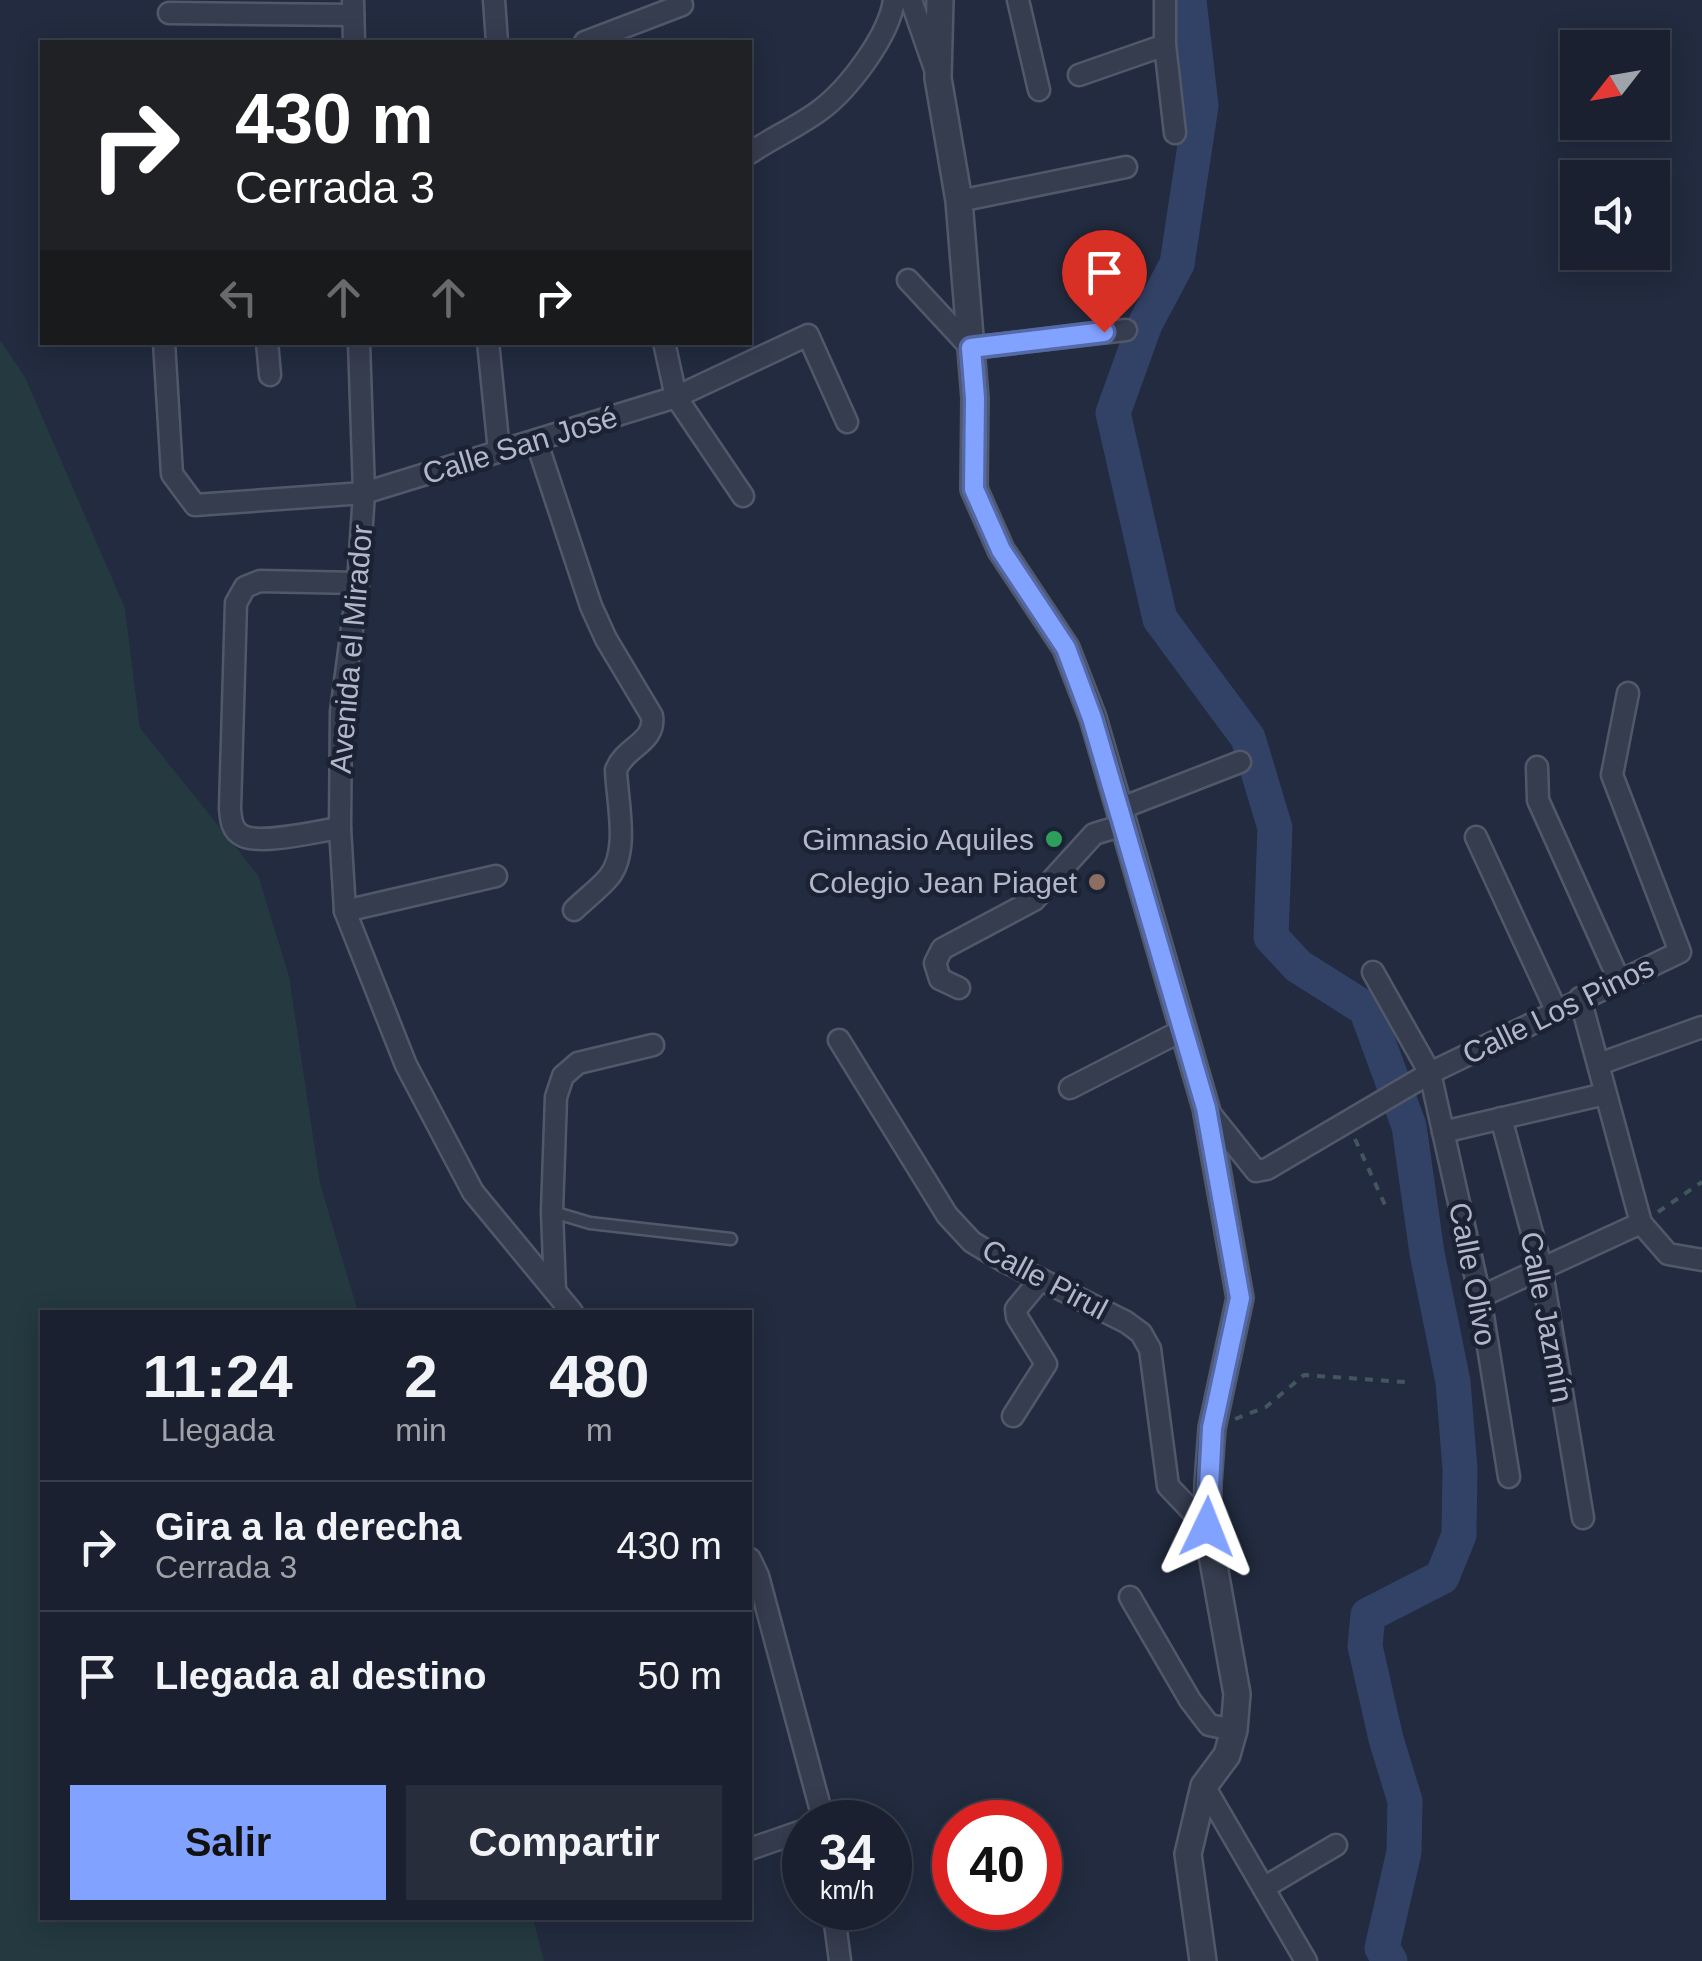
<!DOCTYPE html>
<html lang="es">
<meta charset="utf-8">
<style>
:root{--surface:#1a202f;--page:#272d3b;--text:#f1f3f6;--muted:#9fa3aa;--line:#383e4b;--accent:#82a2ff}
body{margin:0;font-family:Helvetica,sans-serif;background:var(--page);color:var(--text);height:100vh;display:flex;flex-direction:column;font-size:38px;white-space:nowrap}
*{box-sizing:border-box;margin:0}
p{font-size:32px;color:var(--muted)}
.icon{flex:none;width:55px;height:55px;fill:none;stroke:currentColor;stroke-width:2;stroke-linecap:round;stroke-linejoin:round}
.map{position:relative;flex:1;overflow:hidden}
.panel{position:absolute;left:40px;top:1310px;width:712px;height:610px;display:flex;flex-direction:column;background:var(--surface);border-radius:0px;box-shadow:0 5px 25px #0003,0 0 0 2px var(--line)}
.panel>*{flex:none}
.banner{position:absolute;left:40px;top:40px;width:712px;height:305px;border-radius:0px;box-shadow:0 5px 25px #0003,0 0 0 2px var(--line);background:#202124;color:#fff;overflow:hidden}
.needle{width:65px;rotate:239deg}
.buttons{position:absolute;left:1560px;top:30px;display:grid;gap:20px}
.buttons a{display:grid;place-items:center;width:110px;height:110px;border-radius:0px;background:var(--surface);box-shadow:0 5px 25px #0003,0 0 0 2px var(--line);font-size:50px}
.speed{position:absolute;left:782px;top:1800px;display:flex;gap:20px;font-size:50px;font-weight:700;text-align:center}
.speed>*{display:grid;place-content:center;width:130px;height:130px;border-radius:50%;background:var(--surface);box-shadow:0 5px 25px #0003,0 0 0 2px var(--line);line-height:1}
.speed small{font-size:25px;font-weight:400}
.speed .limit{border:15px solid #d22;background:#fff;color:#111}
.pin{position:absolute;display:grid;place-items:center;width:85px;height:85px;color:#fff;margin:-102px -42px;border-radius:50% 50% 50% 0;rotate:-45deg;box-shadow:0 0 10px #0007}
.pin .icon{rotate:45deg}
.me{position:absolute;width:110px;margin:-55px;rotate:2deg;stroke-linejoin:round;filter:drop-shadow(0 0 8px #0008)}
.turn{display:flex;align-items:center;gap:35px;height:210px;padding:0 30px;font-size:45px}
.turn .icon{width:130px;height:130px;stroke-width:2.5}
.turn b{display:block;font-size:70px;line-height:85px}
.lanes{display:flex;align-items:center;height:95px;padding:0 30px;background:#0003;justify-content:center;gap:50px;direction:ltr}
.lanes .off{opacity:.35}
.eta{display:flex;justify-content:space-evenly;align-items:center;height:170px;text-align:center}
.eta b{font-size:60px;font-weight:700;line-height:70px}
.action{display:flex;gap:20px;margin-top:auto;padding:20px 30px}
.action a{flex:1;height:115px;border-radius:0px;background:var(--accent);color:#111;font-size:40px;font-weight:700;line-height:115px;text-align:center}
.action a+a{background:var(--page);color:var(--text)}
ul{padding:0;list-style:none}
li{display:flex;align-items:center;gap:30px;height:130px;padding:0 30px;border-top:2px solid var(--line)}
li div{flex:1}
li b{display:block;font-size:38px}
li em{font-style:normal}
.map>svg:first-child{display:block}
.green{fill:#243940}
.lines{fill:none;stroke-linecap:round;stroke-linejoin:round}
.river{stroke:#324166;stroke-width:35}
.service-casing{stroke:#51586a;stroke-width:15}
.minor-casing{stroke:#51586a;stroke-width:25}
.tertiary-casing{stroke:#51586a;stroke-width:30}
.path{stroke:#42565d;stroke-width:4;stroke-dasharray:8 8;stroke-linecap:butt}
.service{stroke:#363d4f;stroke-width:10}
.minor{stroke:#363d4f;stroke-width:20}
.tertiary{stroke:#363d4f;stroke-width:25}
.route-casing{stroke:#5469a6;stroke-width:25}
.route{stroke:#82a2ff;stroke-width:18}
.leisure-dot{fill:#2e9e5b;stroke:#1b2234;stroke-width:4}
.education-dot{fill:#8d6e63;stroke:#1b2234;stroke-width:4}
.labels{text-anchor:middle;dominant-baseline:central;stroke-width:9;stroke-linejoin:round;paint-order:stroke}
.street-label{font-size:30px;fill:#b2b8ca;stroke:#1b2234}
.poi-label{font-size:30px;fill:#b2b8ca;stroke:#1b2234;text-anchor:end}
</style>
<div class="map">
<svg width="1702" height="1961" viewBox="0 0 1702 1961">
<rect width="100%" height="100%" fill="#222b3f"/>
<!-- green -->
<path class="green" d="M 0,340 L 25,377 L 125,608 L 140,728 L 258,875 L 289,976 L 320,1183 L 358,1312 L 42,1312 L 42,1918 L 533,1918 L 544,1961 L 0,1961 Z"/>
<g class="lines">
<!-- river -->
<path class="river" d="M 1189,0 L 1201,106 L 1177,264 L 1145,324 L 1113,413 L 1160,619 L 1248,738 L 1275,828 L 1271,937 L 1298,966 L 1366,1009 L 1409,1126 L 1427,1253 L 1453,1382 L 1460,1469 L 1459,1535 L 1442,1577 L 1368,1615 L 1365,1646 L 1386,1739 L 1405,1801 L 1404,1852 L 1382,1948 L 1390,1961"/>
<!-- service casing -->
<g class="service-casing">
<path id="service" d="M 553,1212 L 590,1223 L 731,1239"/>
</g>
<!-- minor casing -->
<g class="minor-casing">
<g id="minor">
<path d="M 353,0 L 354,42"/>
<path d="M 494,0 L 497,42"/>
<path d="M 911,0 L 935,69"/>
<path d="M 1018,0 L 1039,90"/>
<path d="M 1165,0 L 1165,45 L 1175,133"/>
<path d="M 169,13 L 353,15"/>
<path d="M 585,42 L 682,5"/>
<path d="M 1079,75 L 1165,45"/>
<path d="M 750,153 C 772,138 797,127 819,111 C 848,90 889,36 894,0"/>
<path d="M 959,201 L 1126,167"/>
<path d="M 908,280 L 971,348 L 1126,330"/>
<path d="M 164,342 L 172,474 L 195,505 L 364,493 L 676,397 L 808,335 L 847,422"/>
<path d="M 267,342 L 270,375"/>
<path d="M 359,342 L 364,493 L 358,583 L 341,712 L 340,828 L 345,911 L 406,1065 L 473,1192 L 572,1312"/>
<path d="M 488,342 L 499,451"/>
<path d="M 664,342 L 676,397 L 743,496"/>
<path d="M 536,440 L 591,606 L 606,639 L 652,716 C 656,743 625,746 616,770 C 617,801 630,851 609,877 C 599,889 585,899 574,910"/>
<path d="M 1537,767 L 1538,800 L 1619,980"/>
<path d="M 1119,809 L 1240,762"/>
<path d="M 340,828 C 318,831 262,845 243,836 C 232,831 231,820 230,809 L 236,603 L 245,587 L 260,581 L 358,583"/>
<path d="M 1476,837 L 1556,1010"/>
<path d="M 345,911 L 496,876"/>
<path d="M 1373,972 L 1430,1073 L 1480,1297 L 1509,1477"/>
<path d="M 959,988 L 940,979 L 935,963 L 942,949 L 1034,900 L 1094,834 L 1124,825"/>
<path d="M 1580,998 L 1641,1223 L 1668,1254 L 1702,1260"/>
<path d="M 839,1040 L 947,1215 L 972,1242 L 1002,1260 L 1126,1322 L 1141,1333 L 1150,1349 L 1168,1486 L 1207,1527"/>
<path d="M 1599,1064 L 1702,1027"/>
<path d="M 1070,1088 L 1183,1030"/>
<path d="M 1208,1111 L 1256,1171 L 1267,1169 L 1430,1073 L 1680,952 L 1612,775 L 1628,693"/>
<path d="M 1501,1118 L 1541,1266 L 1583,1518"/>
<path d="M 1443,1132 L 1605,1094"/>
<path d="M 555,1291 L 552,1211 L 556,1097 L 563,1076 L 578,1063 L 653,1045"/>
<path d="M 1480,1297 L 1641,1223"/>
<path d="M 1013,1416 L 1046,1364 L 1017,1317 L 1016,1309 L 1040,1280"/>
<path d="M 750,1559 L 758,1576 L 824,1822"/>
<path d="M 1130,1597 L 1190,1700 L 1209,1725 L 1234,1730"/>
<path d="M 1204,1786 L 1306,1961"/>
<path d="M 750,1849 L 805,1830"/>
<path d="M 1265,1887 L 1336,1845"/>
<path d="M 833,1908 L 840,1961"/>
</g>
</g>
<!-- tertiary casing -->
<g class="tertiary-casing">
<path id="tertiary" d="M 940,0 L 938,78 L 959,201 L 975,398 L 974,489 L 1001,550 L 1066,648 L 1093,718 L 1206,1108 L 1240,1298 L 1212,1428 L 1208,1483 L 1207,1527 L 1237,1694 L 1234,1730 L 1227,1755 L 1204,1786 L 1188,1854 L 1203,1961"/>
</g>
<!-- path -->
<g class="path">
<path d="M 1355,1139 L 1385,1205"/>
<path d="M 1658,1212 L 1702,1182"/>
<path d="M 1235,1419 L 1266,1407 L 1304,1375 L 1405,1382"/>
</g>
<!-- service -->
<use href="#service" class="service"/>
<!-- minor -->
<use href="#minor" class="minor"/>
<!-- tertiary -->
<use href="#tertiary" class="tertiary"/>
</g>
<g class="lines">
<!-- route casing -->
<g class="route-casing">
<path id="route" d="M 1104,332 L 971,348 L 975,398 L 974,489 L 1001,550 L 1066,648 L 1092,718 L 1206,1108 L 1240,1298 L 1212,1428 L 1207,1527"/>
</g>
<!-- route -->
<use href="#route" class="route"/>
</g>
<!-- markers -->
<circle class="leisure-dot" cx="1054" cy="839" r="10"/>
<circle class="education-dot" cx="1097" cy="882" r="10"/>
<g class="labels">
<!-- street labels -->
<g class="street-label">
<text transform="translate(520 445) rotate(-17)">Calle San José</text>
<text transform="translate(351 649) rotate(-85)">Avenida el Mirador</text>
<text transform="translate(1558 1010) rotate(-26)">Calle Los Pinos</text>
<text transform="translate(1473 1274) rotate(79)">Calle Olivo</text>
<text transform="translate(1045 1279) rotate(28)">Calle Pirul</text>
<text transform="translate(1547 1317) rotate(79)">Calle Jazmín</text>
</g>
<!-- poi labels -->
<g class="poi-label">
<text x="1034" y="839">Gimnasio Aquiles</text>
<text x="1077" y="882">Colegio Jean Piaget</text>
</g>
</g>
</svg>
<div class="buttons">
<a><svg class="needle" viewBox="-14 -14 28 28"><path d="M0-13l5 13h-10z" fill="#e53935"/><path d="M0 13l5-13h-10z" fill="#9fa3aa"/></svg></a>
<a><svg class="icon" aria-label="sound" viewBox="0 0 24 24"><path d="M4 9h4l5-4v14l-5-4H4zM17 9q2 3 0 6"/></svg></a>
</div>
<div class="speed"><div>34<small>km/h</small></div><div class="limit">40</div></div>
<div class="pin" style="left:1104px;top:332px;background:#d93025"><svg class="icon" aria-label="arrive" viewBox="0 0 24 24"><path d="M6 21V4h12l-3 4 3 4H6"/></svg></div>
<svg class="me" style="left:1207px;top:1527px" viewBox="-20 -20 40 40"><path d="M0-17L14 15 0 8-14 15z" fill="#82a2ff" stroke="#fff" stroke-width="4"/></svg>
<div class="banner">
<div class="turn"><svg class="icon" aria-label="right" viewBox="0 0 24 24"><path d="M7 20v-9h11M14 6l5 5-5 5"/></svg><div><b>430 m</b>Cerrada 3</div></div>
<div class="lanes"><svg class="icon off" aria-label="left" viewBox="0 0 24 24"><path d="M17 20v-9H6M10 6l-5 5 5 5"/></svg><svg class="icon off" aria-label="ahead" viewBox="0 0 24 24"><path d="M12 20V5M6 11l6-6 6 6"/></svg><svg class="icon off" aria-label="ahead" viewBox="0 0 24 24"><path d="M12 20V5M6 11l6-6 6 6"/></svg><svg class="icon" aria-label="right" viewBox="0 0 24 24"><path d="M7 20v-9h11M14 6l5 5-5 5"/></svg></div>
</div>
<section class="panel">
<div class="eta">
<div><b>11:24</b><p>Llegada</p></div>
<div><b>2</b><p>min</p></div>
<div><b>480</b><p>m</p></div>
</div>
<ul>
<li><svg class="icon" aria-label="right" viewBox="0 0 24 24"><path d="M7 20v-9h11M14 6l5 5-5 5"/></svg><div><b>Gira a la derecha</b><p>Cerrada 3</p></div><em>430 m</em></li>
<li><svg class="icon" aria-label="arrive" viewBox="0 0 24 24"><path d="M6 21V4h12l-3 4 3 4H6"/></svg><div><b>Llegada al destino</b></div><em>50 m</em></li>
</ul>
<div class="action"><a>Salir</a><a>Compartir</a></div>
</section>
</div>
